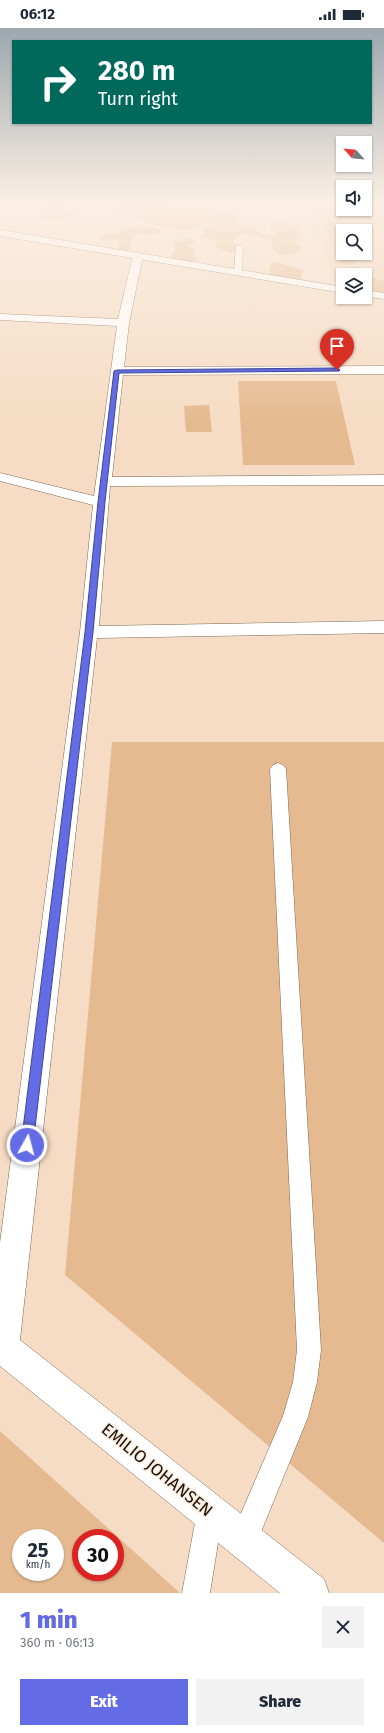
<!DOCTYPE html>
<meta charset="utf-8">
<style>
:root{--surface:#fff;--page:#f2f2f3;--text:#1f2937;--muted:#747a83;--accent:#636ce4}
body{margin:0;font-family:"Fira Sans",sans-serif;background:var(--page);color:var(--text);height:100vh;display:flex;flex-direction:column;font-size:15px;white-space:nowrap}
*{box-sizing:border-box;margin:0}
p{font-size:13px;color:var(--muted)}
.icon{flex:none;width:22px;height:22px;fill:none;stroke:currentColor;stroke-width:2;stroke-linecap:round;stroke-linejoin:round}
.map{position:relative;height:1565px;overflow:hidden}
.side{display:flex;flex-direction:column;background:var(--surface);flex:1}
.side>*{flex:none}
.hud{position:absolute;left:12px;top:12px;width:360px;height:84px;border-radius:0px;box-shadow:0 1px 3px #0004;background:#00695c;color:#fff;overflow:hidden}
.needle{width:26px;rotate:297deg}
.tools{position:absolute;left:336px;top:108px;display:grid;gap:8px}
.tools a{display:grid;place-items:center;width:36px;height:36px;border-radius:0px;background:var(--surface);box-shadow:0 1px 3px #0004;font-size:20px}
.speed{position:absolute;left:12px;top:1501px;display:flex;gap:8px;font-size:20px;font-weight:700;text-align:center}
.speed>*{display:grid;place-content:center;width:52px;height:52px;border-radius:50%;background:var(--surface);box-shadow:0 1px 3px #0004;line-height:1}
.speed small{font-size:10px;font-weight:400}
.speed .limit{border:6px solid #d22;background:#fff;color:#111}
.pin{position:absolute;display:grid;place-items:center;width:34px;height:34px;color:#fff;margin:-41px -17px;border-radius:50% 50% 50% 0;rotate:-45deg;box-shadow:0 0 4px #0007}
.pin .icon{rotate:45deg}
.me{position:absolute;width:44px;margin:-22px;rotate:7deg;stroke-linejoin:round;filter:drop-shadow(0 0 3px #0008)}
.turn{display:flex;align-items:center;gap:14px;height:84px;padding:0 20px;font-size:18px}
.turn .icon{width:52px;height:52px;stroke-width:2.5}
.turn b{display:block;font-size:28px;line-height:34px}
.round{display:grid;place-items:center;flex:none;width:42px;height:42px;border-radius:0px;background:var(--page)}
.overview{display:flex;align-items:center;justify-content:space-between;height:68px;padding:0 20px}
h1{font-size:24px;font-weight:800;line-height:30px;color:var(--accent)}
.action{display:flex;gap:8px;margin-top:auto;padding:8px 20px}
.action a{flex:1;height:46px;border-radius:0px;background:var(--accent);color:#fff;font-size:16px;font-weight:800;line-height:46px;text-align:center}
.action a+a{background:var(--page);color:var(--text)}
.status{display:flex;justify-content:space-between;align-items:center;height:28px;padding:0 20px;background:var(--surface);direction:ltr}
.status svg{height:11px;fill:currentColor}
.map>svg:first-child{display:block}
.built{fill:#f2d2b4;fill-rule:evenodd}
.green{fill:#e5ba90;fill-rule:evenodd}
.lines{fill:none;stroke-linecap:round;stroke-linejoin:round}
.service-casing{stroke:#7e6852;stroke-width:1}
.minor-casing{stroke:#7e6852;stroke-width:1}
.tertiary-casing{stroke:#7e6852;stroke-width:1}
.service{fill:#fff;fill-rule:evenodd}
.minor{fill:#fff;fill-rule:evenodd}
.tertiary{fill:#fff;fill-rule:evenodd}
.route{fill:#636ce4;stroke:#404694}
.labels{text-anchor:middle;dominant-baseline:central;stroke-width:3;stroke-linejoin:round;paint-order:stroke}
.near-street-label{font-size:17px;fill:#1a1109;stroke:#fbecdd}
</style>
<div class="status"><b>06:12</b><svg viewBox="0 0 49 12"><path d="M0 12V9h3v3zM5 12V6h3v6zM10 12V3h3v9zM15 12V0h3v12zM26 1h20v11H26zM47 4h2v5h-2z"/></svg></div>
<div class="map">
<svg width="384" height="1565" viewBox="0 0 384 1565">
<rect width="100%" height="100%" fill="#f6dcc4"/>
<!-- built -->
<path class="built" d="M 309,175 L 343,175 L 343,181 L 365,181 L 365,175 L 384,175 L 384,265 L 365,247 L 343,247 L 343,258 L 336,257 ZM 343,203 L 365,203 L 365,225 L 343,225 Z"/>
<!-- green -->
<g class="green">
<path d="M 32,175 L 66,176 L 67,182 L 74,187 L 72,189 L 56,191 L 36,191 L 49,186 L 51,182 L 42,181 L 43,177 Z"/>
<path d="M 106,175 L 169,176 L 187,179 L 204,177 L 216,179 L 219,181 L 218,185 L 231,185 L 238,187 L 238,191 L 234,196 L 250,197 L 254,199 L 259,205 L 274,208 L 272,211 C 260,211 249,205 240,206 L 233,213 L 237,219 L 232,225 L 215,219 L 218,215 L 204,209 C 203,200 210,197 217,193 L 213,191 L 194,200 L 184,202 L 167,200 L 143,193 L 137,190 L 135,186 L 115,184 L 116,179 Z"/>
<path d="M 326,175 L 343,175 L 343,181 L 365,181 L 365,175 L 384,175 L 384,192 L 371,197 L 363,203 L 343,203 L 343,225 L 365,226 L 353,236 L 346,238 L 342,236 L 335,228 L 332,218 L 334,215 L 330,213 L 328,203 L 322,198 L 331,189 L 324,187 L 322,180 Z"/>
<path d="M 278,194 L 301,198 L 298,204 L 301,207 L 297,210 L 296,216 L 301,220 L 300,222 C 292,227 283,229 274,223 L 271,212 L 276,204 L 269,199 L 272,196 Z"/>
<path d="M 128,199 C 138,199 154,197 162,203 C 150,212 145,203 134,207 L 130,216 L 132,220 L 126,224 L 118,222 L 120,217 L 118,211 L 101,212 L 100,210 L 106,206 L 117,206 L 121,202 Z"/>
<path d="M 188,210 L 193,211 L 196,214 L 186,217 L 195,221 L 195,224 L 192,228 L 197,230 L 196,233 L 189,234 L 168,231 L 175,223 L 174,214 Z"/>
<path d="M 276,234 L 301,241 L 303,243 L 300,252 L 272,249 L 269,241 L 271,236 Z"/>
<path d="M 356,239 L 369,249 L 384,253 L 384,266 L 365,264 L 365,247 L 343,247 L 343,261 L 336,259 L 340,255 L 337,245 L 345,241 Z"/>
<path d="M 238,353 L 336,353 L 355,437 L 243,437 Z"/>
<path d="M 209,377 L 212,404 L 186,404 L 184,378 Z"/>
<path d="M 112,714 L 384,714 L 384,1515 L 65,1247 Z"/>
<path d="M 0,1403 L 180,1565 L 0,1565 ZM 21,1510 L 55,1510 L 55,1544 L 21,1544 ZM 81,1510 L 115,1510 L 115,1544 L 81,1544 Z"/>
</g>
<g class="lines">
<!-- service casing -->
<g class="service-casing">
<g id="service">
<path d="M 236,218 L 242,218 L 243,220 L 242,245 L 238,247 L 234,245 Z"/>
<path d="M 278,735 L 283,737 L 286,741 L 321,1322 L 317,1354 L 308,1389 L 254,1521 L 244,1525 L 234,1521 L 230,1511 L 283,1388 L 293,1354 L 297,1322 L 270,741 L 273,737 Z"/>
<path d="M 210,1471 L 219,1475 L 223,1484 L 210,1565 L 182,1565 L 197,1484 L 201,1475 Z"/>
</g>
</g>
<!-- minor casing -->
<g class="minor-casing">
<path id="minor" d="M 138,224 L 143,227 L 129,295 L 124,339 L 384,338 L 384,346 L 123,347 L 112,449 L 384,447 L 384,457 L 110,458 L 99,598 L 384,593 L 384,605 L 97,610 L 20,1312 L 324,1551 L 329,1565 L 280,1565 L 0,1338 L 0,1215 L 80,604 L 93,477 L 0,453 L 0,445 L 94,468 L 117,298 L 0,292 L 0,286 L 118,291 L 133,227 Z"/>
</g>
<!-- tertiary casing -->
<g class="tertiary-casing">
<g id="tertiary">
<path d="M 0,202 L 343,259 L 343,265 L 0,208 Z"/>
<path d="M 365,262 L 384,265 L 384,271 L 365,268 Z"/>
</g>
</g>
<!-- service -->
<use href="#service" class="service"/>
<!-- minor -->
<use href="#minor" class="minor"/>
<!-- tertiary -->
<use href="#tertiary" class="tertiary"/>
</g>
<!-- sky -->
<linearGradient id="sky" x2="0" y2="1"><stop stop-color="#9da7af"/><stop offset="0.44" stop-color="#fbefe4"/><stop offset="1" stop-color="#fbefe4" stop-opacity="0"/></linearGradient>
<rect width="384" height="394" fill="url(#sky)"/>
<!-- route -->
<path class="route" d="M 337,340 L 340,342 L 339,343 L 119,345 L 105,474 L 93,604 L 33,1117 L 31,1121 L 27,1123 L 23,1121 L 21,1117 L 85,604 L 98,474 L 114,343 L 117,342 Z"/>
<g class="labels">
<!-- near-street labels -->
<g class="near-street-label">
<text transform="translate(157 1442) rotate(39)">EMILIO JOHANSEN</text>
</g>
</g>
</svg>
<div class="tools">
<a><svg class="needle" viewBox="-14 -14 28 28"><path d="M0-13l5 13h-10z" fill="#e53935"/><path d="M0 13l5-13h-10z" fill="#747a83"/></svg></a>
<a><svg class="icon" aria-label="sound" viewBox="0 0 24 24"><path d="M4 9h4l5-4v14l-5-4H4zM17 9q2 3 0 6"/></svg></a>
<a><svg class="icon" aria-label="search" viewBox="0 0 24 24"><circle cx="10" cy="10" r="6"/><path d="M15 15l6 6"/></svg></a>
<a><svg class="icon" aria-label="layers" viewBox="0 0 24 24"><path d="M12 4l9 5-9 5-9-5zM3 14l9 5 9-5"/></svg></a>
</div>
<div class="speed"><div>25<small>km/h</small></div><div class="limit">30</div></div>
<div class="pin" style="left:337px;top:342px;background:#d93025"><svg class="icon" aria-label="arrive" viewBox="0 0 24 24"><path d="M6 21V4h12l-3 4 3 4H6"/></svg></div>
<svg class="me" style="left:27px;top:1117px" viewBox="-20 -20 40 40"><circle r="17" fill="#636ce4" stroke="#fff" stroke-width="3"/><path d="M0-11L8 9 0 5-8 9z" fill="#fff"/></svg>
<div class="hud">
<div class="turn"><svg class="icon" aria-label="right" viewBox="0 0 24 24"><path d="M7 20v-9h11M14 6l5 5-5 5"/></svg><div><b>280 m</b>Turn right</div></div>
</div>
</div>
<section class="side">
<div class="overview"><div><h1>1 min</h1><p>360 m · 06:13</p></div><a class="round"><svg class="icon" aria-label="close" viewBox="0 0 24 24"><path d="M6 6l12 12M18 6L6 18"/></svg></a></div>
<div class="action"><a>Exit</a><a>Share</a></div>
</section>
